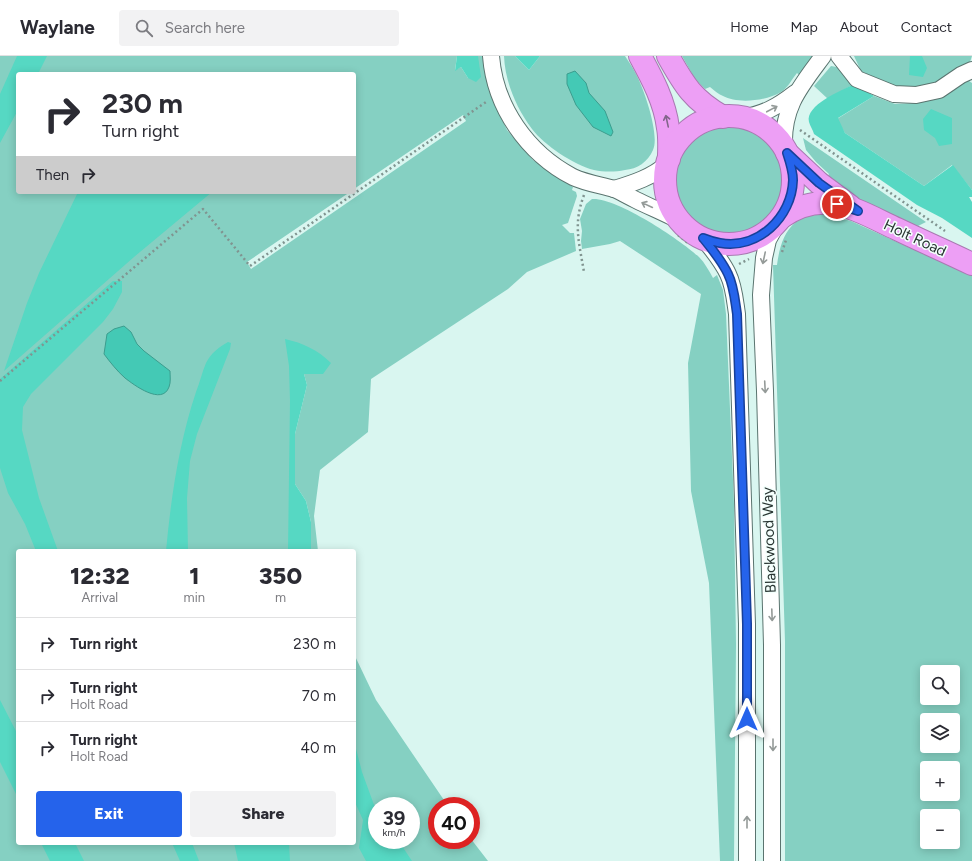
<!DOCTYPE html>
<meta charset="utf-8">
<style>
:root{--surface:#fff;--page:#f2f2f3;--text:#2b2b33;--muted:#7c7c81;--line:#e1e1e2;--accent:#2563eb}
body{margin:0;font-family:Figtree,sans-serif;background:var(--page);color:var(--text);height:100vh;display:flex;flex-direction:column;font-size:15px;white-space:nowrap}
*{box-sizing:border-box;margin:0}
p{font-size:13px;color:var(--muted)}
.icon{flex:none;width:22px;height:22px;fill:none;stroke:currentColor;stroke-width:2;stroke-linecap:round;stroke-linejoin:round}
.map{position:relative;flex:1;overflow:hidden}
.details{position:absolute;left:16px;top:493px;width:340px;height:296px;display:flex;flex-direction:column;background:var(--surface);border-radius:4px;box-shadow:0 2px 10px #0003}
.details>*{flex:none}
.guide{position:absolute;left:16px;top:16px;width:340px;height:122px;border-radius:4px;box-shadow:0 2px 10px #0003;background:#fff;color:var(--text);overflow:hidden}
.controls{position:absolute;left:920px;top:609px;display:grid;gap:8px}
.controls a{display:grid;place-items:center;width:40px;height:40px;border-radius:4px;background:var(--surface);box-shadow:0 2px 10px #0003;font-size:20px}
.speed{position:absolute;left:368px;top:741px;display:flex;gap:8px;font-size:20px;font-weight:700;text-align:center}
.speed>*{display:grid;place-content:center;width:52px;height:52px;border-radius:50%;background:var(--surface);box-shadow:0 2px 10px #0003;line-height:1}
.speed small{font-size:10px;font-weight:400}
.speed .limit{border:6px solid #d22;background:#fff;color:#111}
.pin{position:absolute;display:grid;place-items:center;width:34px;height:34px;color:#fff;margin:-17px;border:2px solid #fff;border-radius:50%;box-shadow:0 1px 4px #0007}
.me{position:absolute;width:44px;margin:-22px;rotate:0deg;stroke-linejoin:round;filter:drop-shadow(0 0 3px #0008)}
.turn{display:flex;align-items:center;gap:14px;height:84px;padding:0 20px;font-size:18px}
.turn .icon{width:52px;height:52px;stroke-width:2.5}
.turn b{display:block;font-size:28px;line-height:34px}
.then{display:flex;align-items:center;height:38px;padding:0 20px;background:#0003;gap:8px;font-size:15px}
.eta{display:flex;justify-content:space-evenly;align-items:center;height:68px;text-align:center}
.eta b{font-size:24px;font-weight:800;line-height:28px}
.action{display:flex;gap:8px;margin-top:auto;padding:8px 20px}
.action a{flex:1;height:46px;border-radius:4px;background:var(--accent);color:#fff;font-size:16px;font-weight:800;line-height:46px;text-align:center}
.action a+a{background:var(--page);color:var(--text)}
ul{padding:0;list-style:none}
li{display:flex;align-items:center;gap:12px;height:52px;padding:0 20px;border-top:1px solid var(--line)}
li div{flex:1}
li b{display:block;font-size:15px}
li em{font-style:normal}
header{display:flex;align-items:center;gap:24px;box-sizing:border-box;height:56px;padding:0 20px;background:var(--surface);border-bottom:1px solid var(--line)}
header strong{font-size:19px}
nav{display:flex;gap:22px;margin-inline-start:auto;font-size:14px}
.search{width:280px;height:36px;background:var(--page);display:flex;align-items:center;gap:10px;box-sizing:border-box;padding:0 14px;border-radius:4px;color:var(--muted);font-size:15px}
.map>svg:first-child{display:block}
.green{fill:#85d0c2;fill-rule:evenodd}
.forest{fill:#56d8c3}
.water{fill:#44c9b5;stroke:#3c9d8e}
.lines{fill:none;stroke-linecap:round;stroke-linejoin:round}
.minor-casing{stroke:#5a746f;stroke-width:18}
.highway-casing{stroke:#a87ab1;stroke-width:24}
.path{stroke:#809490;stroke-width:2.5;stroke-dasharray:2 3;stroke-linecap:butt}
.minor{stroke:#fff;stroke-width:16}
.highway{stroke:#ed9ff5;stroke-width:22}
.oneway{stroke:#949a98}
.oneway2{stroke:#81658a}
.route-casing{stroke:#184099;stroke-width:10}
.route{stroke:#2563eb;stroke-width:7}
.labels{text-anchor:middle;dominant-baseline:central;stroke-width:3;stroke-linejoin:round;paint-order:stroke}
.street-label{font-size:15px;fill:#293532;stroke:#f3fffc}
</style>
<header>
<strong>Waylane</strong>
<div class="search"><svg class="icon" aria-label="search" viewBox="0 0 24 24"><circle cx="10" cy="10" r="6"/><path d="M15 15l6 6"/></svg>Search here</div>
<nav><a>Home</a><a>Map</a><a>About</a><a>Contact</a></nav>
</header>
<div class="map">
<svg width="972" height="805" viewBox="0 0 972 805">
<rect width="100%" height="100%" fill="#d9f6f0"/>
<!-- green -->
<g class="green">
<path d="M 0,0 L 457,0 L 455,14 L 461,11 L 468,22 L 478,0 L 482,0 L 491,40 L 507,74 L 533,104 L 554,119 L 573,131 L 572,134 L 576,136 L 577,140 L 568,167 L 562,169 L 570,177 L 574,177 L 576,195 L 527,216 L 508,233 L 371,323 L 368,376 L 320,414 L 314,460 L 318,495 L 311,495 L 311,466 L 306,445 L 295,428 L 295,378 L 307,329 L 304,318 L 323,318 L 294,301 L 291,495 L 18,495 L 18,787 L 354,787 L 354,598 L 376,644 L 448,750 L 437,750 L 437,784 L 471,784 L 471,783 L 488,805 L 0,805 ZM 18,18 L 354,18 L 354,133 L 463,59 L 466,65 L 251,213 L 247,206 L 350,136 L 18,136 ZM 377,750 L 411,750 L 411,784 L 377,784 Z"/>
<path d="M 504,0 L 515,0 L 529,14 L 540,0 L 625,0 C 629,6 633,12 636,18 C 644,33 660,79 653,94 C 648,106 637,113 625,114 C 615,116 604,116 594,114 C 574,109 544,89 532,73 C 516,52 505,25 504,0 Z"/>
<path d="M 682,0 L 816,0 L 800,20 L 797,17 C 792,23 787,33 781,36 C 767,45 737,48 723,40 C 718,38 714,34 710,31 L 705,33 L 695,23 Z"/>
<path d="M 854,0 L 972,0 L 970,6 L 918,37 L 867,22 L 867,18 L 861,15 Z"/>
<path d="M 831,10 L 842,12 L 854,28 L 828,43 L 814,30 Z"/>
<path d="M 966,23 L 972,27 L 972,134 L 952,109 L 924,130 L 845,77 L 837,63 L 874,40 L 895,48 L 918,47 L 940,40 Z"/>
<circle cx="729" cy="125" r="54"/>
<path d="M 803,82 L 926,166 L 916,171 L 869,150 L 827,122 L 829,118 L 816,106 L 806,94 Z"/>
<path d="M 592,143 C 616,141 681,184 699,201 C 705,207 709,215 713,222 L 717,219 L 723,234 L 726,258 L 734,448 L 736,588 L 734,805 L 720,805 L 709,527 L 691,435 L 688,307 L 701,238 L 620,185 L 610,188 L 582,193 L 581,185 L 582,175 L 580,163 L 586,148 Z"/>
<path d="M 824,158 L 851,165 L 908,191 L 972,216 L 972,805 L 785,805 L 785,585 L 773,209 L 777,209 C 779,194 783,176 796,166 C 804,160 815,159 824,158 ZM 927,616 L 953,616 L 953,642 L 927,642 ZM 927,664 L 953,664 L 953,690 L 927,690 ZM 927,712 L 953,712 L 953,738 L 927,738 ZM 927,760 L 953,760 L 953,786 L 927,786 Z"/>
</g>
<!-- forest -->
<g class="forest">
<path d="M 17,0 L 47,0 L 38,18 L 18,18 L 18,54 L 0,87 L 0,38 Z"/>
<path d="M 457,0 L 478,0 L 481,21 L 476,26 L 468,22 L 461,11 L 455,15 Z"/>
<path d="M 515,0 L 540,0 L 529,14 Z"/>
<path d="M 910,0 L 922,0 L 927,12 L 923,21 L 909,19 Z"/>
<path d="M 854,28 L 874,40 L 838,62 L 845,77 L 924,130 L 953,109 L 972,134 L 972,141 L 969,141 L 972,146 L 972,182 L 942,162 L 917,149 L 814,78 C 813,74 810,70 809,66 C 805,49 841,35 854,28 Z"/>
<path d="M 931,53 L 952,62 L 952,88 L 939,90 L 935,82 L 924,74 L 923,63 Z"/>
<path d="M 78,136 L 212,136 L 134,201 L 4,315 L 27,247 L 39,217 Z"/>
<path d="M 113,225 L 122,225 L 122,236 L 113,253 L 103,266 L 31,338 L 23,351 L 22,374 L 39,442 L 58,495 L 36,495 L 25,468 L 8,437 L 0,412 L 0,323 Z"/>
<path d="M 285,283 C 303,287 318,294 331,307 L 323,318 L 304,318 L 307,329 L 295,378 L 295,428 L 306,445 L 311,466 L 311,495 L 288,495 L 290,345 L 289,310 Z"/>
<path d="M 228,286 L 231,287 L 230,293 L 197,378 L 190,405 L 187,442 L 188,495 L 166,495 C 171,441 179,387 196,336 C 200,326 202,316 206,307 C 211,297 219,291 228,286 Z"/>
<path d="M 0,644 L 18,679 L 18,742 L 0,706 Z"/>
<path d="M 354,685 L 362,716 L 377,757 L 377,784 L 398,784 L 412,805 L 366,805 L 359,792 L 363,764 L 354,744 Z"/>
<path d="M 41,787 L 75,787 L 84,805 L 50,805 Z"/>
<path d="M 172,787 L 192,787 L 199,805 L 180,805 Z"/>
<path d="M 234,787 L 289,787 L 290,805 L 238,805 Z"/>
</g>
<!-- water -->
<g class="water">
<path d="M 575,15 L 586,27 L 589,37 L 605,55 L 613,76 L 611,80 L 593,71 L 576,49 L 567,28 L 567,18 Z"/>
<path d="M 124,270 L 131,276 L 137,288 L 144,295 L 170,315 C 170,320 171,326 169,331 C 162,350 134,329 125,322 C 117,315 110,306 104,298 L 107,278 L 114,273 Z"/>
</g>
<g class="lines">
<!-- minor casing -->
<g class="minor-casing">
<g id="minor">
<path d="M 491,0 C 495,51 527,97 573,121 C 586,127 600,129 614,133 C 621,136 628,140 636,144 C 650,151 665,157 680,165"/>
<path d="M 839,0 L 857,23 L 894,38 L 916,39 L 939,34 L 961,19 L 972,14"/>
<path d="M 742,62 C 764,58 777,51 795,37"/>
<path d="M 784,92 C 782,51 800,31 823,0"/>
<path d="M 614,133 C 634,127 652,121 667,108"/>
<path d="M 703,182 C 712,193 722,205 728,218 C 734,230 735,245 737,258 L 747,568 L 747,805"/>
<path d="M 772,805 L 772,589 L 765,335 L 761,239 L 764,202 L 768,184 L 778,166"/>
</g>
</g>
<!-- highway casing -->
<g class="highway-casing">
<g id="highway">
<path d="M 640,0 C 652,22 665,46 668,72 C 670,82 669,92 669,103"/>
<path d="M 668,0 C 684,29 693,44 723,61"/>
<circle cx="729" cy="124" r="64"/>
<path d="M 787,97 L 819,127 L 850,150"/>
<path d="M 782,161 C 795,152 812,146 828,147 C 852,149 875,163 897,173 C 922,185 947,196 972,208"/>
</g>
</g>
<!-- path -->
<g class="path">
<path d="M 800,74 L 945,175"/>
<path d="M 584,139 C 573,168 579,186 584,216"/>
<path d="M 678,179 L 688,187"/>
<path d="M 782,196 L 786,184"/>
<path d="M 739,208 L 749,203"/>
<path d="M 0,325 L 203,153 L 250,210 L 486,46"/>
</g>
<!-- minor -->
<use href="#minor" class="minor"/>
<!-- highway -->
<use href="#highway" class="highway"/>
</g>
<!-- one-way arrows -->
<defs><path id="oneway-shaft" d="M-6 0H5M1.5-3L5.5 0L1.5 3" fill="none" stroke-width="1.6" stroke-linecap="round" stroke-linejoin="round"/></defs>
<g class="oneway">
<use href="#oneway-shaft" transform="translate(772 53) rotate(-28)"/>
<use href="#oneway-shaft" transform="translate(647 149) rotate(-155)"/>
<use href="#oneway-shaft" transform="translate(764 202) rotate(102)"/>
<use href="#oneway-shaft" transform="translate(765 331) rotate(87)"/>
<use href="#oneway-shaft" transform="translate(772 559) rotate(88)"/>
<use href="#oneway-shaft" transform="translate(773 689) rotate(90)"/>
<use href="#oneway-shaft" transform="translate(747 766) rotate(-90)"/>
</g>
<use class="oneway2" href="#oneway-shaft" transform="translate(667 65) rotate(-102)"/>
<g class="lines">
<!-- route casing -->
<g class="route-casing">
<path id="route" d="M 747,663 L 747,568 L 737,258 C 735,245 734,230 728,218 C 722,205 712,193 703,182 C 708,184 714,186 720,187 C 758,194 792,161 793,124 C 793,115 790,106 787,97 L 819,127 L 858,155 L 837,148"/>
</g>
<!-- route -->
<use href="#route" class="route"/>
</g>
<g class="labels">
<!-- street labels -->
<g class="street-label">
<text transform="translate(915 182) rotate(25)">Holt Road</text>
<text transform="translate(769 484) rotate(-92)">Blackwood Way</text>
</g>
</g>
</svg>
<div class="controls">
<a><svg class="icon" aria-label="search" viewBox="0 0 24 24"><circle cx="10" cy="10" r="6"/><path d="M15 15l6 6"/></svg></a>
<a><svg class="icon" aria-label="layers" viewBox="0 0 24 24"><path d="M12 4l9 5-9 5-9-5zM3 14l9 5 9-5"/></svg></a>
<a>+</a>
<a>−</a>
</div>
<div class="speed"><div>39<small>km/h</small></div><div class="limit">40</div></div>
<div class="pin" style="left:837px;top:148px;background:#d93025"><svg class="icon" aria-label="arrive" viewBox="0 0 24 24"><path d="M6 21V4h12l-3 4 3 4H6"/></svg></div>
<svg class="me" style="left:747px;top:663px" viewBox="-20 -20 40 40"><path d="M0-17L14 15 0 8-14 15z" fill="#2563eb" stroke="#fff" stroke-width="4"/></svg>
<div class="guide">
<div class="turn"><svg class="icon" aria-label="right" viewBox="0 0 24 24"><path d="M7 20v-9h11M14 6l5 5-5 5"/></svg><div><b>230 m</b>Turn right</div></div>
<div class="then">Then<svg class="icon" aria-label="right" viewBox="0 0 24 24"><path d="M7 20v-9h11M14 6l5 5-5 5"/></svg></div>
</div>
<section class="details">
<div class="eta">
<div><b>12:32</b><p>Arrival</p></div>
<div><b>1</b><p>min</p></div>
<div><b>350</b><p>m</p></div>
</div>
<ul>
<li><svg class="icon" aria-label="right" viewBox="0 0 24 24"><path d="M7 20v-9h11M14 6l5 5-5 5"/></svg><div><b>Turn right</b></div><em>230 m</em></li>
<li><svg class="icon" aria-label="right" viewBox="0 0 24 24"><path d="M7 20v-9h11M14 6l5 5-5 5"/></svg><div><b>Turn right</b><p>Holt Road</p></div><em>70 m</em></li>
<li><svg class="icon" aria-label="right" viewBox="0 0 24 24"><path d="M7 20v-9h11M14 6l5 5-5 5"/></svg><div><b>Turn right</b><p>Holt Road</p></div><em>40 m</em></li>
</ul>
<div class="action"><a>Exit</a><a>Share</a></div>
</section>
</div>
